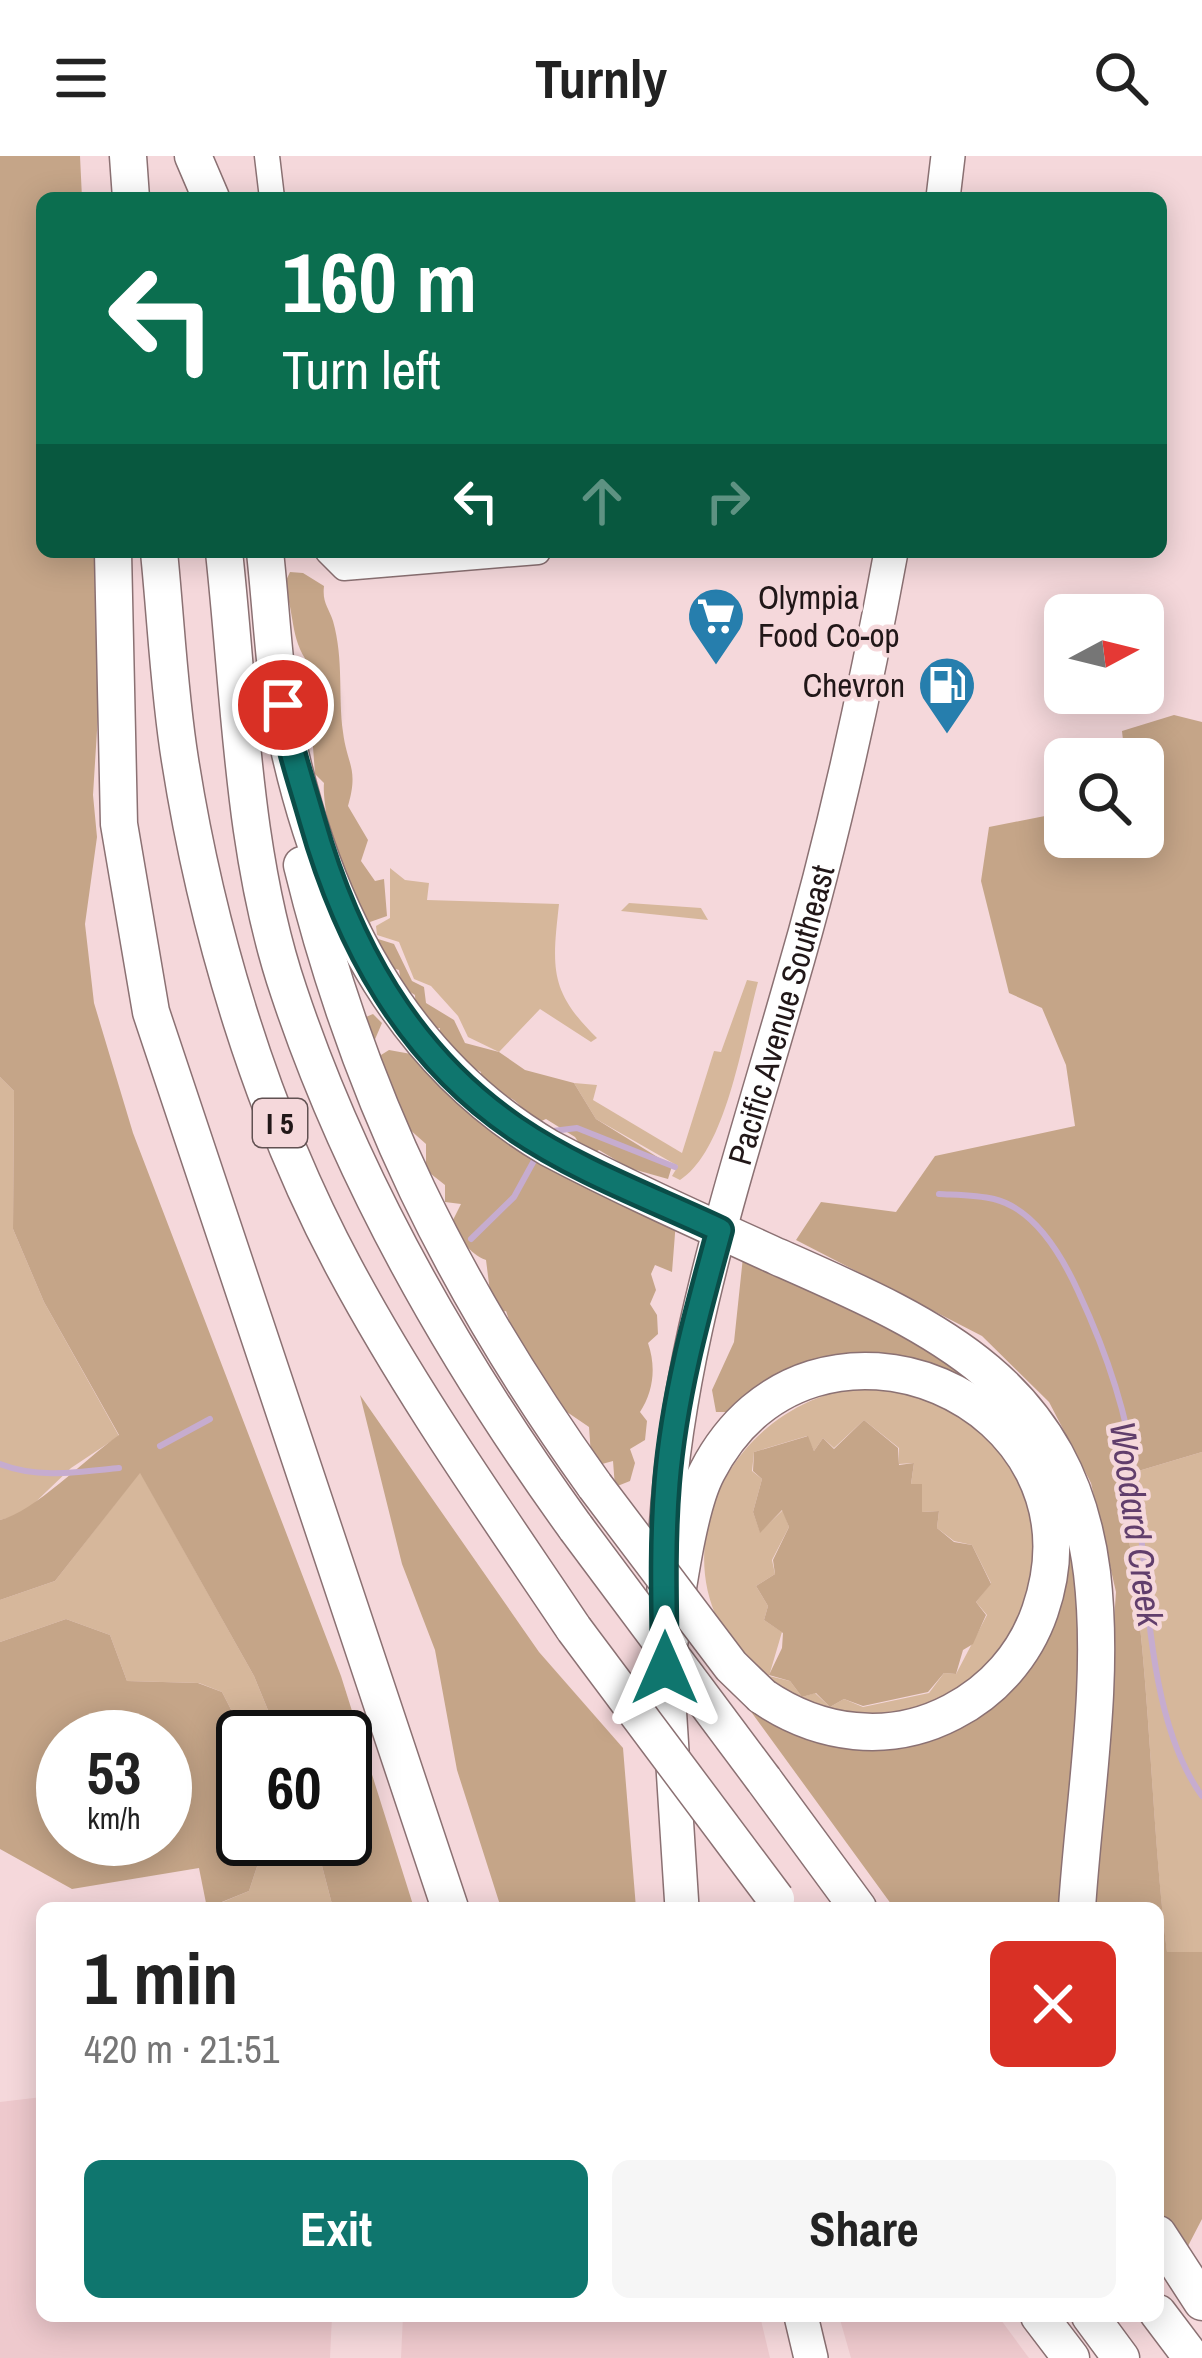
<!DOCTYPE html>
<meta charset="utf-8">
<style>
:root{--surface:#fff;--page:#f6f6f6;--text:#222;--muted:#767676;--accent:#0f766e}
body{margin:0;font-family:"Archivo Narrow",sans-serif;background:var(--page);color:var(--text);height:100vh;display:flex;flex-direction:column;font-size:45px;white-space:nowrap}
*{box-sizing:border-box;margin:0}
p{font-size:39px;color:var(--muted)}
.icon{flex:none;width:66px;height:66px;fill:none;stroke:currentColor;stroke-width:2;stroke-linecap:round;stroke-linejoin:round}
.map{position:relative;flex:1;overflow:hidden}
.side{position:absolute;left:36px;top:1746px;width:1128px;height:420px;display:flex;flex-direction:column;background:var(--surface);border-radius:18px;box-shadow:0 6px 30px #0003}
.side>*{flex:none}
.guide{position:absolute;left:36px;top:36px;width:1131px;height:366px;border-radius:18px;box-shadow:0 6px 30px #0003;background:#0b6e4f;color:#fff;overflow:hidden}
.needle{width:78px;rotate:83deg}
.controls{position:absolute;left:1044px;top:438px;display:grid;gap:24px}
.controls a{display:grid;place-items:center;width:120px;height:120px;border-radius:18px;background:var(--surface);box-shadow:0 6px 30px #0003;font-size:60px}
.speed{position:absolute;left:36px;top:1554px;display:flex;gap:24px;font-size:60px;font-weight:700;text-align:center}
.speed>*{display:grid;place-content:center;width:156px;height:156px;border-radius:50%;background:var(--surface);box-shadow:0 6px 30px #0003;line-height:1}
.speed small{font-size:30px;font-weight:400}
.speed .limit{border:6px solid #111;border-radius:18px;background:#fff;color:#111}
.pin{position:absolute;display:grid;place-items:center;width:102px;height:102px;color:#fff;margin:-51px;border:6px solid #fff;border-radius:50%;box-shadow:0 3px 12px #0007}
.me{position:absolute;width:132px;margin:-66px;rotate:0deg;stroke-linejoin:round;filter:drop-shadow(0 0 9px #0008)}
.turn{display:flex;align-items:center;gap:42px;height:252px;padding:0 48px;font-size:54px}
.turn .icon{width:156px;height:156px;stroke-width:2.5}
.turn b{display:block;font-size:84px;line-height:102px}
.lanes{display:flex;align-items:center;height:114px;padding:0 48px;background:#0003;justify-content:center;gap:60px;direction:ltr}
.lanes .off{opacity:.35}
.round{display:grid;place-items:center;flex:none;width:126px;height:126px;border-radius:18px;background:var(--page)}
.head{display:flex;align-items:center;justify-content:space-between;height:204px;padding:0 48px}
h1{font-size:72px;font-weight:700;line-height:90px}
.button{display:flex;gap:24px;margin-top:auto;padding:24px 48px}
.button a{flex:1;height:138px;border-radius:18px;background:var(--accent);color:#fff;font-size:48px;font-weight:700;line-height:138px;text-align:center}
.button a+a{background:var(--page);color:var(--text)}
header{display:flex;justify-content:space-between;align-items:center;height:156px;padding:0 48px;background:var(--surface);font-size:54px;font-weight:700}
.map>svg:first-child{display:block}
.built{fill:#eec9cd}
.green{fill:#d6b79b;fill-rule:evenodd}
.forest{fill:#c5a588;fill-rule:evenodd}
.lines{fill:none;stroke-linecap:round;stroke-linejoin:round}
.stream{stroke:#c6accf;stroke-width:6}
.minor-casing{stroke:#8b7173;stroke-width:27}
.major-casing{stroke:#8b7173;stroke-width:36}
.highway-casing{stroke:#8b7173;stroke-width:39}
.minor{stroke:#fff;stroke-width:24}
.major{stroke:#fff;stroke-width:33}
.highway{stroke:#fff;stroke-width:36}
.highway-bridge-casing{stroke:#8b7173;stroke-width:39;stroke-linecap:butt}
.highway-bridge{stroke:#fff;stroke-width:36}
.route-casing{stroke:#0a4d48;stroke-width:30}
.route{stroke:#0f766e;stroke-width:21}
.labels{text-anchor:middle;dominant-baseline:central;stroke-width:9;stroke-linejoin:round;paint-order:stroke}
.shield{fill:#f5d8db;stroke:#615152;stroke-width:3}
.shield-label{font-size:30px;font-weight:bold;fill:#211718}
.poi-label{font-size:33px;fill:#211718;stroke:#f5d8db;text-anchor:start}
.street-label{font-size:33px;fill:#211718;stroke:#f5d8db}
.water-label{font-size:36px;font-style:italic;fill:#613e6c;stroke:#f5d8db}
</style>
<header><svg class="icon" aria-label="menu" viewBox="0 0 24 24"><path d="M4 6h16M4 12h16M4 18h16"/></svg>Turnly<svg class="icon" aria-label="search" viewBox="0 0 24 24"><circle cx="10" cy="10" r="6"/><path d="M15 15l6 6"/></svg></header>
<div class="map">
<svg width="1202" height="2202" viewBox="0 0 1202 2202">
<rect width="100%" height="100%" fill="#f5d8db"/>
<!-- built -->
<g class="built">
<path d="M 42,1941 L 42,2160 L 332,2160 L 330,2202 L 0,2202 L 0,1946 Z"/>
<path d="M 403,2160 L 760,2160 L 770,2202 L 401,2202 Z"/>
<path d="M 839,2160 L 998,2160 L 1029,2202 L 851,2202 Z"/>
</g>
<!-- green -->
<g class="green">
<path d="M 390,712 L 405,724 L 429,727 L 427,744 L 559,748 C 552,812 549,835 597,882 L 591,886 L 540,853 L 499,896 L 468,881 L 458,860 L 431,830 L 414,823 L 399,786 L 377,779 L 376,770 L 390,762 Z"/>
<path d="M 629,747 L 701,752 L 708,764 L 621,755 Z"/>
<path d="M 747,824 L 758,826 C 743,880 727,994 680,1024 L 672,1020 L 678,1010 L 596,963 L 574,927 L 597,929 L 593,944 L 682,997 L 714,895 L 721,896 Z"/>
<path d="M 0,921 L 14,935 L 13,1073 L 44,1146 L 119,1280 L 71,1312 L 23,1358 L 0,1364 Z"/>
<path d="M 870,1230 C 912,1236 961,1252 991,1284 C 1087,1384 1006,1566 868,1561 C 841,1560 815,1550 791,1537 C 635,1455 706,1244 870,1230 ZM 864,1264 L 899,1292 L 899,1308 L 914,1307 L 911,1328 L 922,1329 L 922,1356 L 939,1355 L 937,1372 L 954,1385 L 972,1389 L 991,1427 L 976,1446 L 987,1459 L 956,1518 L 944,1517 L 929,1537 L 863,1551 L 844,1543 L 830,1551 L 815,1537 L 802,1541 L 790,1525 L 769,1520 L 782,1476 L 764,1464 L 768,1450 L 756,1430 L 775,1418 L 772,1404 L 789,1371 L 783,1354 L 760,1376 L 753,1356 L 762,1323 L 752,1315 L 754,1296 L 807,1280 L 814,1295 L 823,1282 L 834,1292 Z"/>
<path d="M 1202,1296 L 1202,1796 L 1167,1797 C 1148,1643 1151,1486 1120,1334 L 1135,1316 Z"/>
<path d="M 140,1316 L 254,1520 L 279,1581 L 245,1581 L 222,1536 L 199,1527 L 127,1525 L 110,1479 L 66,1463 L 0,1486 L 0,1444 L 55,1425 Z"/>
<path d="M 266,1683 L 315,1683 L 333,1752 L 208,1752 L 249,1735 Z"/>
</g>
<!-- forest -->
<g class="forest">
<path d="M 0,0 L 80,0 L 82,42 L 42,42 L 42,396 L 99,396 L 101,510 L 93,639 L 97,681 L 85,768 L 94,847 L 133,977 L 341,1520 L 414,1752 L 333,1752 L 315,1683 L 345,1683 L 345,1581 L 279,1581 L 254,1520 L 140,1317 L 55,1425 L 0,1444 L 0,1364 C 34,1356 85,1303 119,1279 L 44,1146 L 13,1073 L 14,935 L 0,921 Z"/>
<path d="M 290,416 L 303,417 L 324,430 C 322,447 329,452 333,465 C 344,504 338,540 343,576 C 347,609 359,612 348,650 L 368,684 L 361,705 L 375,725 L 384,723 L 387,760 L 370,766 L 375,782 L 394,788 L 412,825 L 424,831 L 426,847 L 454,864 L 465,887 L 499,896 L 525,914 L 574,927 L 596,963 L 672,1010 L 668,1023 L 629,1012 L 599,994 L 588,1001 L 575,981 L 546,963 L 530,970 C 522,942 509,940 482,934 L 481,916 L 439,892 L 440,872 L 425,874 L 416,858 L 415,839 L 402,831 L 399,814 C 385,810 377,805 367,793 C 350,771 321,656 324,627 L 315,618 L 310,551 L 300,544 L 298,534 L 313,513 C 289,486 296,461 284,429 Z"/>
<path d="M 1174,559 L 1202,566 L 1202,1296 L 1135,1316 L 1120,1334 C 1151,1486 1148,1642 1167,1796 L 1202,1796 L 1202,2063 L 1188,2090 L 1158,2055 L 1158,1752 L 1094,1752 L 1116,1436 L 1091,1327 L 1049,1246 L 982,1180 L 796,1084 L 821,1046 L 896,1056 L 935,1000 L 1075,970 L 1066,909 L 1042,852 L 1009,837 L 981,725 L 989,671 L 1065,656 L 1065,681 L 1143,681 L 1143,603 L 1125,603 L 1122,575 Z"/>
<path d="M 373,858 L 382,867 L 373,888 L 381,899 L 389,894 L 422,900 L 451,942 L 676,1065 L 672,1116 L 655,1109 L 651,1118 L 656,1134 L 650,1148 L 657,1159 L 658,1178 L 648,1187 C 656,1210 654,1235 640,1256 L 647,1265 L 645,1284 L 630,1293 L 635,1307 L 630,1325 L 615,1331 L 613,1305 L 602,1308 L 591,1299 L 589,1271 L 567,1256 L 560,1260 L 518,1191 L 506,1155 L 493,1159 L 486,1104 C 469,1098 459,1081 453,1064 L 461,1048 L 445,1046 L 445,1029 L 426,1014 L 426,988 L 408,972 L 361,863 Z"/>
<path d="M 743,1101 L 755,1101 L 931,1194 L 991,1241 L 927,1210 L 735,1256 L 716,1256 L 712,1234 L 734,1186 Z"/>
<path d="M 360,1239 L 539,1496 L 623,1592 L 636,1752 L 501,1752 L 457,1614 L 435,1494 L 402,1408 Z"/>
<path d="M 864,1264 L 898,1292 L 899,1309 L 914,1307 L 911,1328 L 922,1328 L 922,1356 L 939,1355 L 937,1372 L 954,1386 L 972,1389 L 991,1428 L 976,1446 L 986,1459 L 973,1488 L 963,1494 L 956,1518 L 944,1517 L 928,1536 L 863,1550 L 844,1543 L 830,1551 L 816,1537 L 802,1541 L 790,1525 L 769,1519 L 782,1492 L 783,1477 L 764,1464 L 768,1450 L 756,1430 L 775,1418 L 773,1404 L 789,1371 L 782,1354 L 760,1377 L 753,1356 L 762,1323 L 753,1315 L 754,1296 L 808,1280 L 814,1295 L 823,1282 L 834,1293 Z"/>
<path d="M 1063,1375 L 1083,1430 L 1067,1752 L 894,1752 L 717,1509 L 797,1573 L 972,1557 Z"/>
<path d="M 66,1463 L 110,1479 L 127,1525 L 198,1527 L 222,1536 L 245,1581 L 243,1683 L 266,1683 L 249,1735 L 207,1752 L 199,1712 L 72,1733 L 0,1693 L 0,1486 ZM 63,1581 L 165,1581 L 165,1683 L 63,1683 Z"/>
</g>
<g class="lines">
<!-- stream -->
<g class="stream">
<path d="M 553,975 L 577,972 L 675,1011"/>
<path d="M 939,1038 C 957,1039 977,1039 994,1043 C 1035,1053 1062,1100 1078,1135 C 1105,1193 1127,1255 1135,1319 C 1148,1414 1144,1560 1202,1640"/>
<path d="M 471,1083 L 514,1041 L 536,1001"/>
<path d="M 160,1290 L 210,1263"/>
<path d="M 0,1308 C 38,1323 79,1316 119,1312"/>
</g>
<!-- minor casing -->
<g class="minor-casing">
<g id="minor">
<path d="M 267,0 L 272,42"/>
<path d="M 328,396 L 344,412 L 538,396"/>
</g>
</g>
<!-- major casing -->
<g class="major-casing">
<g id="major">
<path d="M 943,42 L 948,0"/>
<path id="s1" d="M 664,1433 C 665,1223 733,1030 790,830 C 832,687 864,543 891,396"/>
<path d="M 665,1485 L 682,1752"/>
<path d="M 801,2160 L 811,2202"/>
</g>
</g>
<!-- highway casing -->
<g class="highway-casing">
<g id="highway">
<path d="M 128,0 L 131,42"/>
<path d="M 193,0 L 211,42"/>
<path d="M 113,396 L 119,668 L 151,856 L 450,1752"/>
<path d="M 159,396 C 166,465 169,536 180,604 C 207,776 262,959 345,1113 C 412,1238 495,1355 574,1473"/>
<path d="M 224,396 C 240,541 242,698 289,836 C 353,1028 458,1209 576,1372"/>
<path d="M 265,396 C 272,459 274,526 288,588 C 324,752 400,904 549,992 C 623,1031 701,1066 778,1101 C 932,1169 1068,1226 1092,1417 C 1105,1526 1084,1643 1077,1752"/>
<path d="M 302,709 C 359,943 455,1135 595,1330"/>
<path d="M 665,1512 C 675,1460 685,1358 707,1316 C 811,1114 1113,1243 1040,1455 C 1025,1499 993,1535 952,1556 C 889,1589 819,1579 762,1540"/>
<path d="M 764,1624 L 858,1752"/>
<path d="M 1158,2078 L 1202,2146"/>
<path d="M 1158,2157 L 1192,2202"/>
<path d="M 1039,2160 L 1071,2202"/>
<path d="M 1090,2160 L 1121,2202"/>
</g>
</g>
<!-- minor -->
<use href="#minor" class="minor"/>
<!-- major -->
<use href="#major" class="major"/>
<!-- highway -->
<use href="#highway" class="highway"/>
<!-- highway-bridge casing -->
<g class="highway-bridge-casing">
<g id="highway-bridge">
<path d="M 595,1330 L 731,1510 L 762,1540"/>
<path d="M 576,1372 L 764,1624"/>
<path d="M 574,1473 L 776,1743"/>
</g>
</g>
<!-- highway-bridge -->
<use href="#highway-bridge" class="highway-bridge"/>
</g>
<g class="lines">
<!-- route casing -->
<g class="route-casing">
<path id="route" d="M 283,549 C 288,590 301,625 312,664 C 347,787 407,898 515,972 C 578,1015 652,1042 720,1074 C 697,1158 674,1240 667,1327 C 662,1388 664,1450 665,1512"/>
</g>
<!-- route -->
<use href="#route" class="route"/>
</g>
<!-- icons -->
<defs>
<g id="supermarket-pin" transform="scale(3)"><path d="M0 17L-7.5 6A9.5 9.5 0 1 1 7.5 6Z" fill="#267ead" stroke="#f5d8db"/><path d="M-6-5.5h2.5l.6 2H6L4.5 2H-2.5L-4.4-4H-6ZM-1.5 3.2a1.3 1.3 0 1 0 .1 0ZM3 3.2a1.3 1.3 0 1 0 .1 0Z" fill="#fff"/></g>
<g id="fuel-pin" transform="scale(3)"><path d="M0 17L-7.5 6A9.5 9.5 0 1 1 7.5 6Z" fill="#267ead" stroke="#f5d8db"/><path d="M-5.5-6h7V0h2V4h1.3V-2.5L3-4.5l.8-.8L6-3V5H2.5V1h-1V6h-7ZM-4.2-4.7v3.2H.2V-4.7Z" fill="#fff"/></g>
</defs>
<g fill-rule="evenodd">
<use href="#supermarket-pin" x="716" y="460"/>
<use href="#fuel-pin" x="947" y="529"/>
</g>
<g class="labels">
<!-- shield labels -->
<rect class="shield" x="253" y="943" width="54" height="48" rx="9"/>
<g class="shield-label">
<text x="280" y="967">I 5</text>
</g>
<!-- poi labels -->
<g class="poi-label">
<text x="758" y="441">Olympia<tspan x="758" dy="38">Food Co-op</tspan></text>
<text x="905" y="529" text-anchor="end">Chevron</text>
</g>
<!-- street labels -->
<g class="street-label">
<text stroke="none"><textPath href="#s1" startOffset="588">Pacific Avenue Southeast</textPath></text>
</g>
<!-- water labels -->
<g class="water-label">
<text transform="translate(1137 1368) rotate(82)">Woodard Creek</text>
</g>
</g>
</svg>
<div class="controls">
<a><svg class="needle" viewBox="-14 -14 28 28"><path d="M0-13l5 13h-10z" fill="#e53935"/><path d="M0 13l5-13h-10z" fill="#767676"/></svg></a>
<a><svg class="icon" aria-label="search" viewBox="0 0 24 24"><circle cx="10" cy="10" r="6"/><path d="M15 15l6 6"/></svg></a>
</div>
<div class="speed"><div>53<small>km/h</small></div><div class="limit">60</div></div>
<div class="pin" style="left:283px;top:549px;background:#d93025"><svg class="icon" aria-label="arrive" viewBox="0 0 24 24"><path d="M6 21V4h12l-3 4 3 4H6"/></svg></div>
<svg class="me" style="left:665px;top:1512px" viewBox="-20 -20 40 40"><path d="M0-17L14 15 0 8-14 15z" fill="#0f766e" stroke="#fff" stroke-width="4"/></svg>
<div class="guide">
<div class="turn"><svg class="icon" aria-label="left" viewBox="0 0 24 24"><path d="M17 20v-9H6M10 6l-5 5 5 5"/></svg><div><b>160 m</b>Turn left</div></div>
<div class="lanes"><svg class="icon" aria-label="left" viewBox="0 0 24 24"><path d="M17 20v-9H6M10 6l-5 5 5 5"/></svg><svg class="icon off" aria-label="ahead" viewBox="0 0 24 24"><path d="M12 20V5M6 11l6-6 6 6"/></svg><svg class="icon off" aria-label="right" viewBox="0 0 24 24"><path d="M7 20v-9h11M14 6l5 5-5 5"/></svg></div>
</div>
<section class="side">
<div class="head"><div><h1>1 min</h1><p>420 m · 21:51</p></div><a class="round" style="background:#d93025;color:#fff"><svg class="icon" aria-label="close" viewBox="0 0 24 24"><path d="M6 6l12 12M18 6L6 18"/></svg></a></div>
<div class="button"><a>Exit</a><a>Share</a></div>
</section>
</div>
